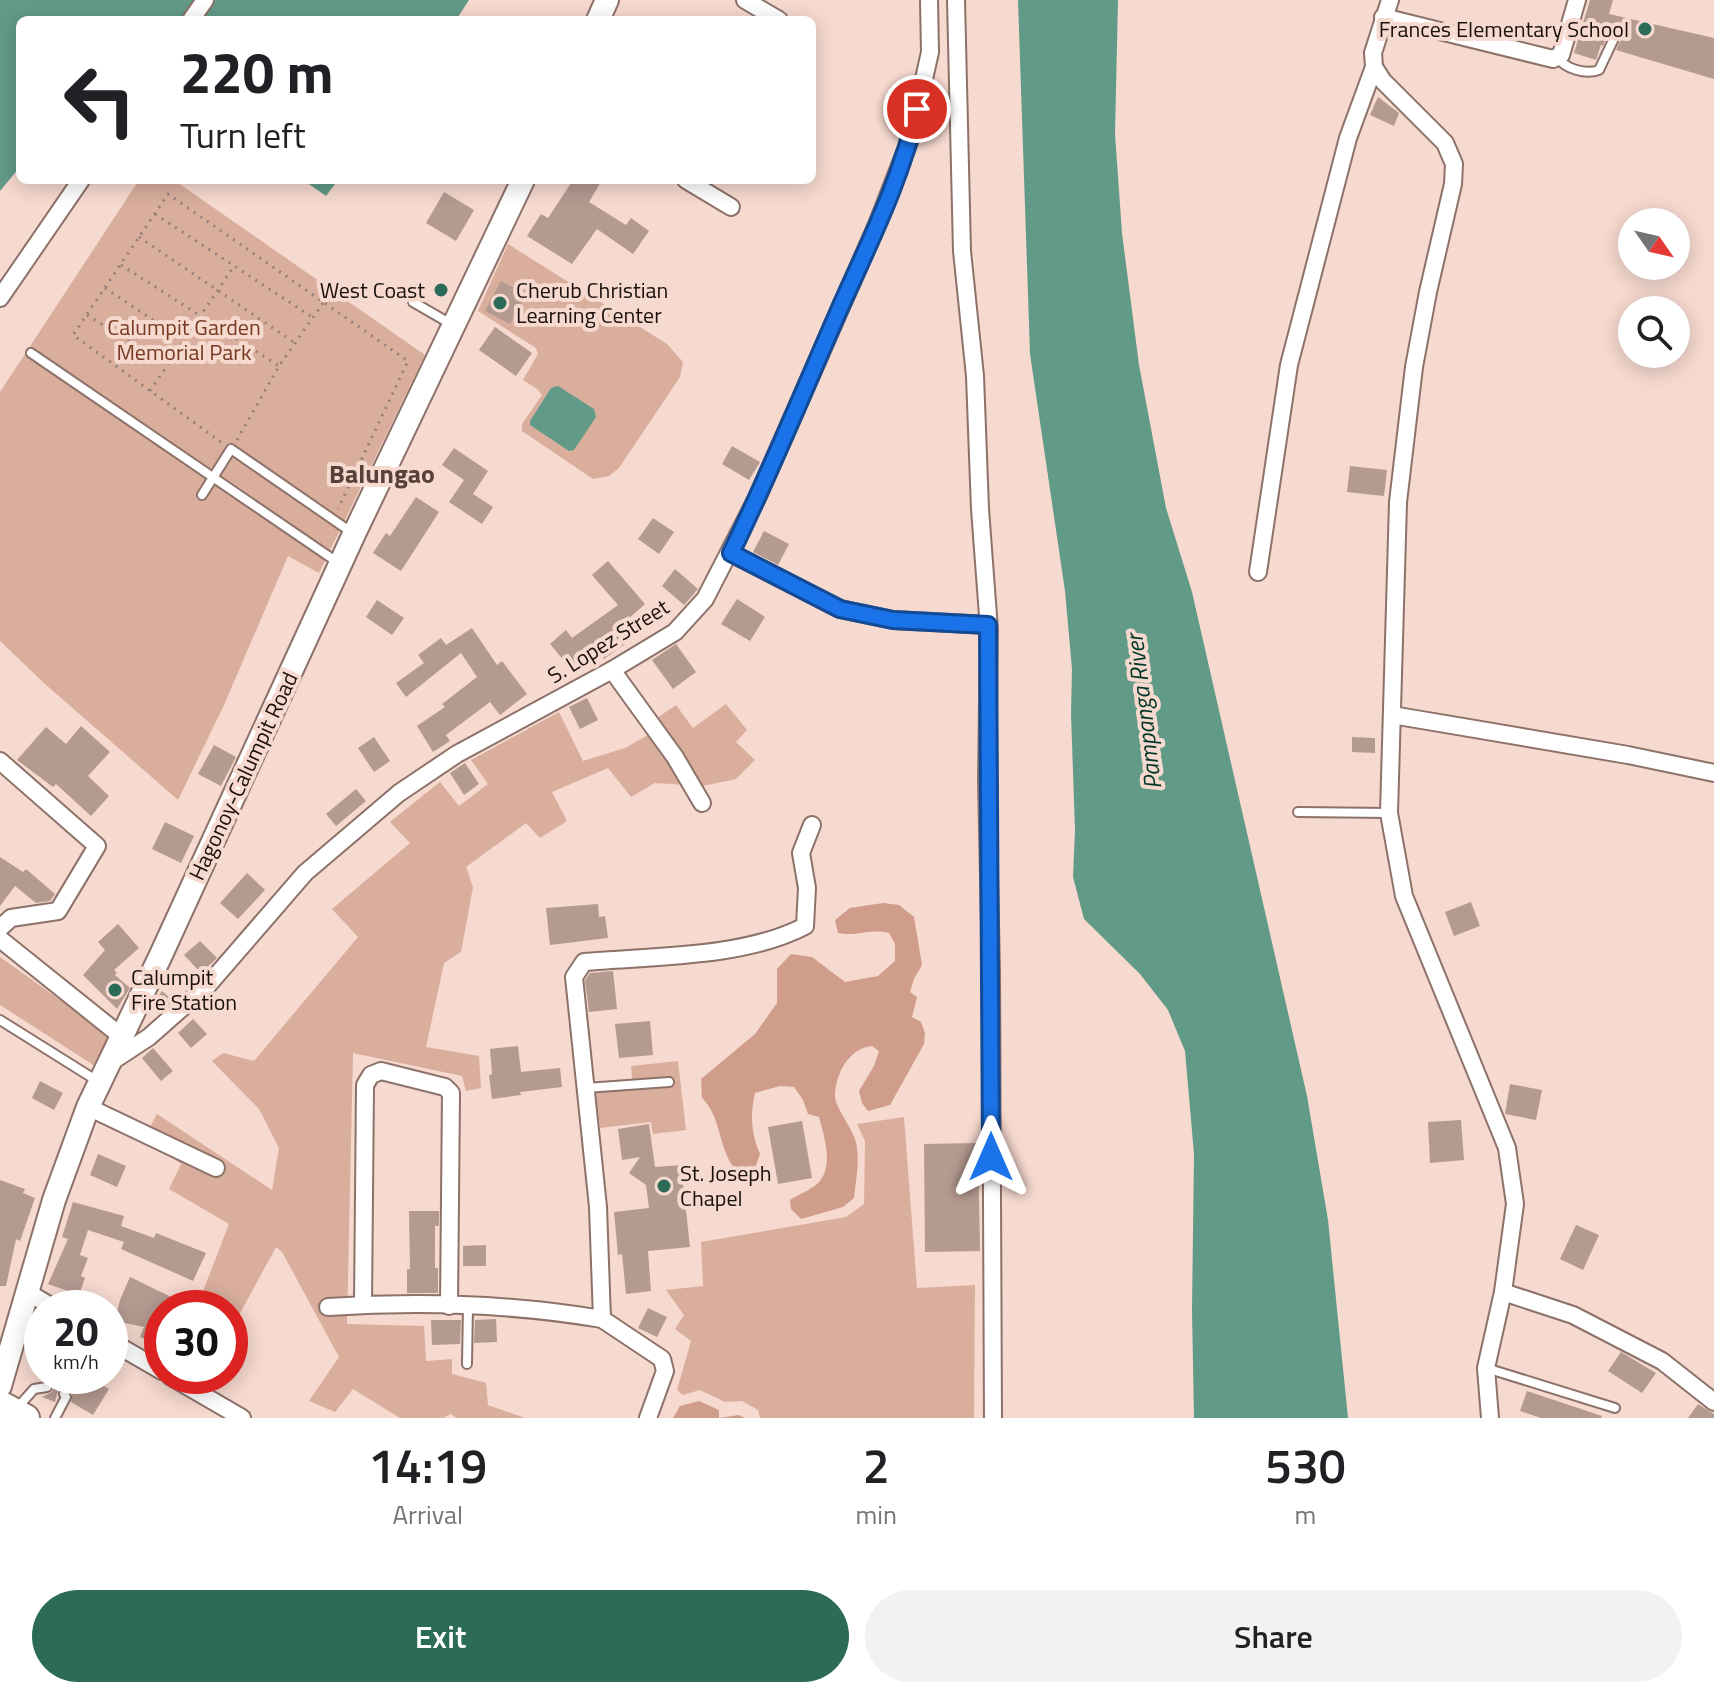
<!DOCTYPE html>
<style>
:root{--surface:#fff;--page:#f2f2f2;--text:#202124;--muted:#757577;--accent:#2b6b58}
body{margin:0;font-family:"Titillium Web",sans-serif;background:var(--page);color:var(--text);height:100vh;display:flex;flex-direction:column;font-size:30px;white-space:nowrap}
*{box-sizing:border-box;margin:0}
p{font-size:26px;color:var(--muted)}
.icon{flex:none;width:44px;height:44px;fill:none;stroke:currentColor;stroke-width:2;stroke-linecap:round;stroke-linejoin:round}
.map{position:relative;height:1418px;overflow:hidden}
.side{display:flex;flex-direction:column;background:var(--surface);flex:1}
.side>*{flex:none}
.banner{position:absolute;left:16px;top:16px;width:800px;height:168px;border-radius:12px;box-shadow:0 4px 20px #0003;background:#fff;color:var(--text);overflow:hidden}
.needle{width:52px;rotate:124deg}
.controls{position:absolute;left:1618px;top:208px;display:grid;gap:16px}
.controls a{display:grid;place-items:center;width:72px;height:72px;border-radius:50%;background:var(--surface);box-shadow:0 4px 20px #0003;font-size:40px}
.speed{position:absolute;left:24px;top:1290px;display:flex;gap:16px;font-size:40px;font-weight:700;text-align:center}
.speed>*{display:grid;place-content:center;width:104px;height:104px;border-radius:50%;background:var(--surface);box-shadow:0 4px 20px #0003;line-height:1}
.speed small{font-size:20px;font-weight:400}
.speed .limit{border:12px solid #d22;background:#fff;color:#111}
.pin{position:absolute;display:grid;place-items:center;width:68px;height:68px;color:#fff;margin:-34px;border:4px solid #fff;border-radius:50%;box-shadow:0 2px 8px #0007}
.me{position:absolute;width:88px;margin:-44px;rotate:0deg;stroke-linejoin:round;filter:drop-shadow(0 0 6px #0008)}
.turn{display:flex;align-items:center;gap:28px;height:168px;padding:0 32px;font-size:36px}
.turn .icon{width:104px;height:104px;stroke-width:2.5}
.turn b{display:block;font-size:56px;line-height:68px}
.eta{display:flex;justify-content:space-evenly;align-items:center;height:136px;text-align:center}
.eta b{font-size:48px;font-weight:600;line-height:56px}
.action{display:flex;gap:16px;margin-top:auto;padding:16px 32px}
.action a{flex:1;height:92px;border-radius:48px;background:var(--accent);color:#fff;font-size:32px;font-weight:600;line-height:92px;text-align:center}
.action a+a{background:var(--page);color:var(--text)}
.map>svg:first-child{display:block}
.green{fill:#d9ae9d}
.forest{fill:#cf9d8a}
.water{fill:#629a88}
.building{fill:#b59a90}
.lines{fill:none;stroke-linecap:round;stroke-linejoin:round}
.service-casing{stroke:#8c7269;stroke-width:12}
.minor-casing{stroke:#8c7269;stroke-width:20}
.secondary-casing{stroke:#8c7269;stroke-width:26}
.trunk-casing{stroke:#8c7269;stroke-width:30}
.path{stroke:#958079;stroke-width:3;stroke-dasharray:2 6;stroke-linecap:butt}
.service{stroke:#fff;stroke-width:8}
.minor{stroke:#fff;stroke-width:16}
.secondary{stroke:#fff;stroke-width:22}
.trunk{stroke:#fff;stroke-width:26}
.route-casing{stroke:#114b97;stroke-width:20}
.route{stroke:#1a73e8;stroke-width:14}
.poi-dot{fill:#2b6b58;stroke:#f6d9cf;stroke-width:3}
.labels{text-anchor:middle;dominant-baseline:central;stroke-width:8;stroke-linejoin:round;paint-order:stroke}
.poi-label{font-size:22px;fill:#1a110d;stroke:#f6d9cf;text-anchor:start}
.park-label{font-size:22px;fill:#783920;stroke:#f6d9cf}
.street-label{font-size:22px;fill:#1a110d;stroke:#f6d9cf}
.water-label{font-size:24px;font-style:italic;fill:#013629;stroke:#f6d9cf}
.quarter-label{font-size:26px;font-weight:bold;fill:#584138;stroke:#f6d9cf}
</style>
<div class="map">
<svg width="1714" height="1418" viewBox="0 0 1714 1418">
<rect width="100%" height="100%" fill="#f6d9cf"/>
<!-- green -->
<g class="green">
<path d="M 139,180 L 174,180 L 425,355 L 319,573 L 288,556 L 224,705 L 178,800 L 45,684 L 0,641 L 0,392 Z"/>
<path d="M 508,244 L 667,344 L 683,362 L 680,377 L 619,468 L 609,476 L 593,479 L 522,431 L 522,424 L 542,395 L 537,389 L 523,380 L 538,354 L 536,348 L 478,311 Z"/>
<path d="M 726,704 L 747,730 L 736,742 L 755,760 L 736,779 L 703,786 L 655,783 L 631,797 L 608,768 L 552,792 L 567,821 L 540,838 L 526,823 L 466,867 L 473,887 L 461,952 L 444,963 L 426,1047 L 479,1056 L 481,1088 L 466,1091 L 462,1076 L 353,1053 L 347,1324 L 424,1326 L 426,1361 L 452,1359 L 452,1374 L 486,1383 L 488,1405 L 525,1418 L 456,1418 L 451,1414 L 443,1418 L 400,1418 L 353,1389 L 335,1412 L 309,1401 L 339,1357 L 282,1252 L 276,1247 L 239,1315 L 203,1291 L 229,1224 L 169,1189 L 181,1164 L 144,1138 L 157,1114 L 272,1190 L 279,1148 L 259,1109 L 212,1061 L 223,1053 L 254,1061 L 358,937 L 332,909 L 410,843 L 390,822 L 440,782 L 459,806 L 488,784 L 471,760 L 559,712 L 583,761 L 625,748 L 655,731 L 651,722 L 676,705 L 693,728 Z"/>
<path d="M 0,957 L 112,1037 L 98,1068 L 0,1005 Z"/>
<path d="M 678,1061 L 686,1130 L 653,1134 L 651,1122 L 600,1128 L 596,1093 L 633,1089 L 631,1066 Z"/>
<path d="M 904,1117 L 917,1288 L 975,1285 L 974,1418 L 760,1418 L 758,1410 L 742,1401 L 725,1402 L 700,1390 L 683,1395 L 677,1390 L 691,1341 L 675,1329 L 684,1315 L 666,1290 L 703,1286 L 701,1242 L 846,1217 L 864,1204 L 865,1141 L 857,1124 Z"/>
</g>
<!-- forest -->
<g class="forest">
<path d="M 883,903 L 899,905 L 914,917 L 922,965 L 914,979 L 910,992 L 917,997 L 912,1017 L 921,1022 L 925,1033 L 924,1044 L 890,1105 L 868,1111 L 862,1103 L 859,1091 L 874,1066 L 879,1051 L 872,1046 C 849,1048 835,1074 835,1097 C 836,1108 852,1128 856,1142 C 860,1161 856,1179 854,1198 L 843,1207 L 801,1219 L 791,1209 L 790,1200 C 798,1195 810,1190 817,1184 C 835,1168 824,1136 819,1117 L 808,1114 L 803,1100 L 794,1087 L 780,1086 L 755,1093 C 750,1115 751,1133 760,1154 L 755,1168 L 734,1168 C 718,1146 721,1116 702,1098 L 701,1079 L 755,1034 L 777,1003 L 777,969 L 791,954 L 812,957 L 845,982 L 878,976 L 895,961 L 895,944 L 889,933 C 868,928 858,937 838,933 L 835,920 L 850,908 Z"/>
<path d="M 699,1401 L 719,1410 L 719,1418 L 739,1415 L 745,1418 L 673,1418 L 680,1406 Z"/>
</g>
<!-- water -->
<g class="water">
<path d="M 0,0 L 469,0 L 456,20 L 20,20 L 20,167 L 0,191 Z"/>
<path d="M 1018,0 L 1118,0 L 1115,134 L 1122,233 L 1139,365 L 1166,508 L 1192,592 L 1307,1096 L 1328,1220 L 1348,1418 L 1194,1418 L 1192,1311 L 1194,1154 L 1185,1051 L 1168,1010 L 1140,974 L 1084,919 L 1073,877 L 1075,830 L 1071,714 L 1072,669 L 1065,591 L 1030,354 Z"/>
<path d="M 303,180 L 338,180 L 326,196 Z"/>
<path d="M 558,386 L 594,409 L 596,417 L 574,450 L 569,451 L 530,425 L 530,421 L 551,388 Z"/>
</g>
<!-- building -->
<g class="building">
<path d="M 1590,0 L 1613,0 L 1609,14 L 1714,38 L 1714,79 L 1616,50 L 1624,32 L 1622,27 L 1617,25 L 1611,28 L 1603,46 L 1601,45 L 1596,60 L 1574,53 Z"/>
<path d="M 1378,97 L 1399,113 L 1394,126 L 1370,115 Z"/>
<path d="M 573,180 L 602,180 L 589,202 L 626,225 L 631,218 L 649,231 L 633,254 L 597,229 L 572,264 L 527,236 L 541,214 L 548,218 Z"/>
<path d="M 444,192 L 474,210 L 456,241 L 426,223 Z"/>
<path d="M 501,281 L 526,294 L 510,324 L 485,311 Z"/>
<path d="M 495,327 L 532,353 L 516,376 L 479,350 Z"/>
<path d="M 732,446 L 760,462 L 749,480 L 722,464 Z"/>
<path d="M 454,448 L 488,471 L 473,494 L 493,507 L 482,524 L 449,502 L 464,480 L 442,465 Z"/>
<path d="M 1350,466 L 1387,470 L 1384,496 L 1347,492 Z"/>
<path d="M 416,497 L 439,512 L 401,571 L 373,553 L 386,533 L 390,536 Z"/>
<path d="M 653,518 L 674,532 L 659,554 L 638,539 Z"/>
<path d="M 764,531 L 789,544 L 778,565 L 753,552 Z"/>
<path d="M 608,561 L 645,604 L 618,628 L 628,642 L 604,659 L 595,646 L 570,668 L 550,644 L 566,630 L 572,638 L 618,605 L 592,575 Z"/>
<path d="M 675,569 L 698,589 L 684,605 L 662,586 Z"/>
<path d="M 737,599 L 765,617 L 750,641 L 721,624 Z"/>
<path d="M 377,600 L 404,618 L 392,635 L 366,617 Z"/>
<path d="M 472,628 L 497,665 L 502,661 L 527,694 L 500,715 L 490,702 L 446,735 L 450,741 L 433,752 L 417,726 L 445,707 L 442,704 L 477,677 L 461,653 L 406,697 L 396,683 L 424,663 L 418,655 L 441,638 L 446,645 Z"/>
<path d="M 676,644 L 696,672 L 673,689 L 652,660 Z"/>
<path d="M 587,698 L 598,720 L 580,729 L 569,707 Z"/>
<path d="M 81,726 L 110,752 L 88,776 L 109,796 L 91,816 L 56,784 L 53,787 L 17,760 L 46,727 L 66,744 Z"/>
<path d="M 374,737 L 390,761 L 374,772 L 358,748 Z"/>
<path d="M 1352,737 L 1375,738 L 1375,753 L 1352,752 Z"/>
<path d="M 214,745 L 236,757 L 221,786 L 198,774 Z"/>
<path d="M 465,763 L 479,784 L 464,795 L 450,773 Z"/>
<path d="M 356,789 L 366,801 L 336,826 L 326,814 Z"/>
<path d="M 165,822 L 194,836 L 181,863 L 152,849 Z"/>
<path d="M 0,857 L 23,872 L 26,869 L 55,894 L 50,901 L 36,903 L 15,886 L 0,906 Z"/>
<path d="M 247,873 L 265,890 L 238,919 L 220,903 Z"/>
<path d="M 1471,902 L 1480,926 L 1454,936 L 1445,912 Z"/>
<path d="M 598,904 L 599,917 L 605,916 L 608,938 L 550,945 L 546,908 Z"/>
<path d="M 118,924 L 139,948 L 114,970 L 117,973 L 115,975 L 130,988 L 117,1009 L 83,975 L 105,950 L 98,942 Z"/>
<path d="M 200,941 L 217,958 L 201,973 L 184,955 Z"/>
<path d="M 613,971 L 617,1009 L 589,1012 L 585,980 L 590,973 Z"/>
<path d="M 162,991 L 173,1001 L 161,1012 L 153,1004 Z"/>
<path d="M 193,1019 L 207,1034 L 191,1048 L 178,1033 Z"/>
<path d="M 650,1021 L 653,1055 L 619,1058 L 615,1024 Z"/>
<path d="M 518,1046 L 521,1072 L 560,1068 L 562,1087 L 520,1092 L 521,1095 L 492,1099 L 489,1075 L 492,1074 L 490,1049 Z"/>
<path d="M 153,1048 L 173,1071 L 161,1081 L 142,1058 Z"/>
<path d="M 40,1081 L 63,1093 L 54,1110 L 32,1098 Z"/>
<path d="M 1510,1084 L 1542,1090 L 1536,1120 L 1505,1114 Z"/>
<path d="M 1461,1120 L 1464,1160 L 1430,1163 L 1428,1122 Z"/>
<path d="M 802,1121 L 812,1178 L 778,1184 L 768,1127 Z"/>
<path d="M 649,1124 L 655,1167 L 681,1165 L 690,1247 L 648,1251 L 651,1291 L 626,1294 L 622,1254 L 618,1255 L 614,1212 L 649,1208 L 646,1185 L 629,1173 L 640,1157 L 622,1160 L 618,1129 Z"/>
<path d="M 978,1143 L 980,1251 L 925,1252 L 924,1144 Z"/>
<path d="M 98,1154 L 126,1166 L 117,1187 L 90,1175 Z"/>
<path d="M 0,1180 L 25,1189 L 23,1193 L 35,1198 L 20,1241 L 16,1239 L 6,1286 L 0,1286 Z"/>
<path d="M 73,1202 L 124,1216 L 121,1226 L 154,1238 L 156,1233 L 206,1253 L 193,1281 L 121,1249 L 124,1242 L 88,1230 L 80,1255 L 88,1258 L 81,1276 L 85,1278 L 79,1295 L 48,1284 L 68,1239 L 62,1237 Z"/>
<path d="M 409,1211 L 439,1211 L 439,1226 L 435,1226 L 435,1268 L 438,1268 L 438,1293 L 407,1293 L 407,1269 L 410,1269 Z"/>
<path d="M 1576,1225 L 1599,1235 L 1583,1270 L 1560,1259 Z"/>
<path d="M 486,1245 L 486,1266 L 463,1266 L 463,1246 Z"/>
<path d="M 130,1277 L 194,1308 L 162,1308 L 162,1347 L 140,1337 L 144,1327 L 115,1321 L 120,1300 Z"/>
<path d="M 648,1308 L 667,1317 L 657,1337 L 638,1328 Z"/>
<path d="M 496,1319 L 497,1342 L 474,1343 L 475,1320 Z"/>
<path d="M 431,1320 L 461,1320 L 460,1344 L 432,1345 Z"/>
<path d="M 1621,1352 L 1656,1373 L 1642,1393 L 1608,1371 Z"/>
<path d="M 44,1376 L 80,1392 L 89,1377 L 109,1389 L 93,1415 L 71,1402 L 72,1394 L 66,1387 L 58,1390 L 55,1402 L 42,1397 L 52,1392 L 54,1387 L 50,1381 L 42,1381 Z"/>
<path d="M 1527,1391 L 1602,1416 L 1601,1418 L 1541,1418 L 1520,1411 Z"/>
<path d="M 1698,1404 L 1714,1414 L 1714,1418 L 1688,1418 Z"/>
</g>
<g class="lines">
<!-- service casing -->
<g class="service-casing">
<g id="service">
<path d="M 1557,57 C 1565,69 1586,75 1599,70 L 1617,32"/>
<path d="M 413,302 L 451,324"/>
<path d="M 31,353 L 340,564"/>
<path d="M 202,495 L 231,449 L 354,534"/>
<path d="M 1298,812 L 1389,813"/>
<path d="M 0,1020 L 99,1082"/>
<path d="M 586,1088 L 669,1082"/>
<path d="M 467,1364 L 468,1306"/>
<path d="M 1486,1368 L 1615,1408"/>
<path d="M 17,1408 L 34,1389 L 47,1387"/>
<path d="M 55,1418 L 66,1397 L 64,1394"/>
</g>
</g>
<!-- minor casing -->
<g class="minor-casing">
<g id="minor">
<path d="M 745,0 L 779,20"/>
<path d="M 956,0 L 962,251 L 975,376 L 980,509 L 989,629 L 987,780 L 991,973 L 993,1418"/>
<path d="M 1383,17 L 1553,59 L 1561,55 L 1577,0"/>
<path d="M 191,20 L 205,0"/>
<path d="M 1374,67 L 1383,81 L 1445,143 L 1454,164 L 1453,184 L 1428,292 L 1414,367 L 1398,502 L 1389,813 L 1404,896 L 1507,1148 L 1515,1204 L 1503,1292 L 1486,1368 L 1490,1418"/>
<path d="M 686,180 L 731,207"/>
<path d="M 0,298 L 81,180"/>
<path d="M 731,553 L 840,609 L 893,620 L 988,625"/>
<path d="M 1258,572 L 1289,365 L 1348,138 L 1374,67 L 1373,53 L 1390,0"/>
<path d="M 612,670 L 675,757 L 702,803"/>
<path d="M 1392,715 L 1628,755 L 1714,773"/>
<path d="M 0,761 L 97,846 L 58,911 L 11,918 L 0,928"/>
<path d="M 0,939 L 121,1036"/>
<path d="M 111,1062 L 149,1037 L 209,984 L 305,873 L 399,793 L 457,754 L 612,670 L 675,632 L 705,599 L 757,498 L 876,227 L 911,137 L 930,52 L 929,0"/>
<path d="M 88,1107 L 216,1168"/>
<path d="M 1503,1292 L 1573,1315 L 1662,1361 L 1714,1402"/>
<path d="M 29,1293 L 54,1308"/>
<path d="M 363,1305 L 365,1085 L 371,1075 L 381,1071 L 445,1087 L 451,1093 L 449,1306"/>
<path d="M 328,1307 C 419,1301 512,1304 602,1319"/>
<path d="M 110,1341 L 162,1371"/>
<path d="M 170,1376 L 242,1418"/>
<path d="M 648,1418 L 665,1371 L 662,1359 L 602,1319 L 598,1207 L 574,977 L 584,962 C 653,956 744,958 805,926 L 807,888 L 801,853 L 812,825"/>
</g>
</g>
<!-- secondary casing -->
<g class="secondary-casing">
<g id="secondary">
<path d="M 598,20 L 607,0"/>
<path d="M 0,1386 L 54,1200 L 88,1107 L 160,957 L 354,534 L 523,180"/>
</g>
</g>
<!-- trunk casing -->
<g class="trunk-casing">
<path id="trunk" d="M 0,1404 L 26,1418"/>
</g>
<!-- path -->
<g class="path">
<path d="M 155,214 L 312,317"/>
<path d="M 139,237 L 295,343"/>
<path d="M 121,265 L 279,366"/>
<path d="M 105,288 L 184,341"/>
<path d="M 87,315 L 167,366"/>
<path d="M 150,391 L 234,266"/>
<path d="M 237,440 L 279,366 L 323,303"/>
<path d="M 221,442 L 73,335 L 168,194 L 408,361 L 338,509"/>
</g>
<!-- service -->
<use href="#service" class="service"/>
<!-- minor -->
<use href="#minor" class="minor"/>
<!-- secondary -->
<use href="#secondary" class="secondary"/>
<!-- trunk -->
<use href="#trunk" class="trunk"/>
</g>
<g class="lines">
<!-- route casing -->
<g class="route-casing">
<path id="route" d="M 917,109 C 902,178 869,243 840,308 C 804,390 770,473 731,553 L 840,609 L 893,620 L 988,625 L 991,1157"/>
</g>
<!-- route -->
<use href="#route" class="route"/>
</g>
<!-- markers -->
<g class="poi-dot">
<circle cx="1645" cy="29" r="8"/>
<circle cx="441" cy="290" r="8"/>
<circle cx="500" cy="303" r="8"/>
<circle cx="115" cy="990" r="8"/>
<circle cx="664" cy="1186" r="8"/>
</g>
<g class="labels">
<!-- poi labels -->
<g class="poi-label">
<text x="1629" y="29" text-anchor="end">Frances Elementary School</text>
<text x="425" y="290" text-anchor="end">West Coast</text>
<text x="516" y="290">Cherub Christian<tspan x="516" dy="25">Learning Center</tspan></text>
<text x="131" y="977">Calumpit<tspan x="131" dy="25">Fire Station</tspan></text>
<text x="680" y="1173">St. Joseph<tspan x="680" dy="25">Chapel</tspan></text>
</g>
<!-- park labels -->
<g class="park-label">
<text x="184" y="327">Calumpit Garden<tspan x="184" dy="25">Memorial Park</tspan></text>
</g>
<!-- street labels -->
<g class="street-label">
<text transform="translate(608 641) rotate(-32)">S. Lopez Street</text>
<text transform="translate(243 776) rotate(-65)">Hagonoy-Calumpit Road</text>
</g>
<!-- water labels -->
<g class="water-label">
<text transform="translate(1143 712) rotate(-97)">Pampanga River</text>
</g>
<!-- quarter labels -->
<g class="quarter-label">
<text x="382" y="473">Balungao</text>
</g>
</g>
</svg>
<div class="controls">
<a><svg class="needle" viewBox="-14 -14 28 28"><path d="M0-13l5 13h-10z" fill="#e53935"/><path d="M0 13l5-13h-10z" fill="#757577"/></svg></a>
<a><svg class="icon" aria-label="search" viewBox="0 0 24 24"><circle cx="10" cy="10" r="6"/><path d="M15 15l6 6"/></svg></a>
</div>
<div class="speed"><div>20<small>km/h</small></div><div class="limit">30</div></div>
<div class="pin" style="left:917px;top:109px;background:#d93025"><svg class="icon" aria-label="arrive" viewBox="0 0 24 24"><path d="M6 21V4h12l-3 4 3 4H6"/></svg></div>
<svg class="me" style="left:991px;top:1157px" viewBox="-20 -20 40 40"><path d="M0-17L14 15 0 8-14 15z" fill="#1a73e8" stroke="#fff" stroke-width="4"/></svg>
<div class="banner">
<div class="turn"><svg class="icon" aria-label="left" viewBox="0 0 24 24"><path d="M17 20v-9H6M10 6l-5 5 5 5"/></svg><div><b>220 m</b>Turn left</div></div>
</div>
</div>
<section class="side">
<div class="eta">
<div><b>14:19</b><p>Arrival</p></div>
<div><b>2</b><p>min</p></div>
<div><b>530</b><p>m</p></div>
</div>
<div class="action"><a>Exit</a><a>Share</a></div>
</section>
